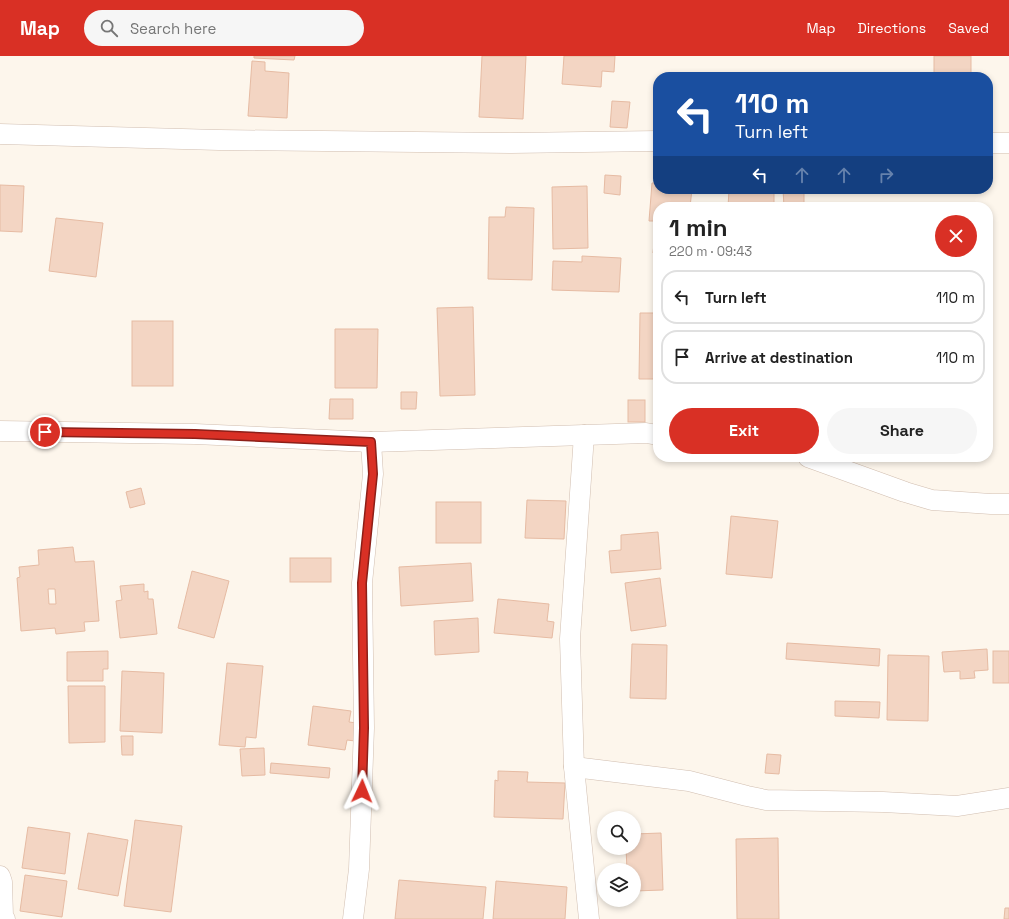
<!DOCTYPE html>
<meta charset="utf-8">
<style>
:root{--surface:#fff;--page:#f6f6f6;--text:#222;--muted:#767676;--line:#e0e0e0;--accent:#d93025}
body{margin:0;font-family:"Space Grotesk",sans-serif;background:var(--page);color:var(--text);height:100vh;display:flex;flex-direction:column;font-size:15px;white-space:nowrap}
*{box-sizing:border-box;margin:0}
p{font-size:13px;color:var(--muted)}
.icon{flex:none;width:22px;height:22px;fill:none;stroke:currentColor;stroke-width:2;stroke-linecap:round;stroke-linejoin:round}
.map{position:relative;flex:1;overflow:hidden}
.side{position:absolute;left:653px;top:146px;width:340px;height:260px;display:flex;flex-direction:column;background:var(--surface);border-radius:16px;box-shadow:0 2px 6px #0003}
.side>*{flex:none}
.guide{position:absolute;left:653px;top:16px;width:340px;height:122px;border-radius:16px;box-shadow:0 2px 6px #0003;background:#1a4fa0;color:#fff;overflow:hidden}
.fabs{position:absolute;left:597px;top:755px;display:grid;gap:8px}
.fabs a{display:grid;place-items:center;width:44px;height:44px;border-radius:50%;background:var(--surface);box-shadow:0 2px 6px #0003;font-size:20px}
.pin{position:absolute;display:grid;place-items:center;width:34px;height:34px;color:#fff;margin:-17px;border:2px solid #fff;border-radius:50%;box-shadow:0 1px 4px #0007}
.me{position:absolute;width:44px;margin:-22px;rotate:2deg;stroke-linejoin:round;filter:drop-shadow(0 0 3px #0008)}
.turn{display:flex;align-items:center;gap:14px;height:84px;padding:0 16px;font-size:18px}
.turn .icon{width:52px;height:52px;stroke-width:2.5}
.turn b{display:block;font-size:28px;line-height:34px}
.lanes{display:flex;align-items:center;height:38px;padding:0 16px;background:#0003;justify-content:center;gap:20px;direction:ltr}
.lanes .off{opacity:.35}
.round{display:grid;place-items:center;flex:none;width:42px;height:42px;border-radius:21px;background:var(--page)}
.head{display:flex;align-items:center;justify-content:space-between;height:68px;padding:0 16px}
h1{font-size:24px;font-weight:700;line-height:30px}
.button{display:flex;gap:8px;margin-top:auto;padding:8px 16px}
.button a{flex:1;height:46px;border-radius:24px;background:var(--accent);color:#fff;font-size:16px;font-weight:700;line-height:46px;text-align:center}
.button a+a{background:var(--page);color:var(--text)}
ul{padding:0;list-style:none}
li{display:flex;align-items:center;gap:12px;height:54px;margin:0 8px 6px;padding:0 8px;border:2px solid var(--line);border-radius:16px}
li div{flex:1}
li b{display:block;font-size:15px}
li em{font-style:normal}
header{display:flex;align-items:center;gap:24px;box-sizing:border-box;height:56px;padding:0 20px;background:var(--accent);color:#fff}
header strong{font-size:19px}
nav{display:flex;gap:22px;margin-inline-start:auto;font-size:14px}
.search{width:280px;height:36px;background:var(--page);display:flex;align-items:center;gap:10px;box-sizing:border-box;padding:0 14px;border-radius:22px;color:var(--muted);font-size:15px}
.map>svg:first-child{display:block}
.building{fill:#f3d5c3;stroke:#e6bba3;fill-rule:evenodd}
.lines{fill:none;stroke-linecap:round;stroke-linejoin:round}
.minor-casing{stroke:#d1beb0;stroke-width:21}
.minor{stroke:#fff;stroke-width:20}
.route-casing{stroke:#8d1f18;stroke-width:10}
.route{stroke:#d93025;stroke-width:7}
</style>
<header>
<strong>Map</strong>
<div class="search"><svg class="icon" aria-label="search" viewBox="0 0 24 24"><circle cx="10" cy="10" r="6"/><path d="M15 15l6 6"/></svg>Search here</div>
<nav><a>Map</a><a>Directions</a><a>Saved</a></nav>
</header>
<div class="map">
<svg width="1009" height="863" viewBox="0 0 1009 863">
<rect width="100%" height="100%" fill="#fdf6ec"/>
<!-- building -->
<g class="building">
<path d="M 254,0 L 295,0 L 294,4 L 254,2 Z"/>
<path d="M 482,0 L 526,0 L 523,63 L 479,61 Z"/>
<path d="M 564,0 L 615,0 L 614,16 L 602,15 L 601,31 L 562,28 Z"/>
<rect x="934" y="0" width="37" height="21"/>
<path d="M 252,5 L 265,6 L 265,15 L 289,17 L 287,62 L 248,60 Z"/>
<path d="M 612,45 L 630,46 L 627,72 L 610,71 Z"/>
<path d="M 605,119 L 621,120 L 620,139 L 604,137 Z"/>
<path d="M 652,127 L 658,127 L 658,133 L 692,133 L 690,151 L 658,151 L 658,165 L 649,165 Z"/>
<path d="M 0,129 L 24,130 L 22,176 L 0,175 Z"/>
<path d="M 587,130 L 588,192 L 553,193 L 552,131 Z"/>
<path d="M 783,133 L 804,133 L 804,151 L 784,151 Z"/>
<path d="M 729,134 L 774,135 L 774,151 L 728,151 Z"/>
<path d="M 506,151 L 534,152 L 532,224 L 488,223 L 489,161 L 505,161 Z"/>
<path d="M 56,162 L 103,167 L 96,221 L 49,215 Z"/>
<path d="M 656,168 L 658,168 L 658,197 L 653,197 Z"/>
<path d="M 582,200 L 621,202 L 619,236 L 552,234 L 553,205 L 582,206 Z"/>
<path d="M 473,251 L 475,339 L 440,340 L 437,252 Z"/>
<path d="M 640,257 L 658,257 L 658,335 L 655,335 L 656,323 L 639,323 Z"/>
<rect x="132" y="265" width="41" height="65"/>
<path d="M 335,273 L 378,273 L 377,332 L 335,332 Z"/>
<path d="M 401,336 L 417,336 L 416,353 L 401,353 Z"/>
<path d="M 330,343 L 353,343 L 353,363 L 329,363 Z"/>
<rect x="628" y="344" width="17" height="22"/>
<path d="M 141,432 L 145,448 L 130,452 L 126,436 Z"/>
<path d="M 527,444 L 566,445 L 564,483 L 525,482 Z"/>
<rect x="436" y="446" width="45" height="41"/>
<path d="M 731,460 L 778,465 L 772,522 L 726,518 Z"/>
<path d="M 658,476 L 661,513 L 611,517 L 609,495 L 621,494 L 621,479 Z"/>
<path d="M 73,491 L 75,506 L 94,505 L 99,565 L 84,566 L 85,575 L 56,578 L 55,572 L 21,575 L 17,522 L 20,521 L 19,511 L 39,509 L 38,494 ZM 48,533 L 55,533 L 56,548 L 49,548 Z"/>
<rect x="290" y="502" width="41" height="24"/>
<path d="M 471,507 L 473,545 L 401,550 L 399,511 Z"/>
<path d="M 192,515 L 229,525 L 214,582 L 178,572 Z"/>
<path d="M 660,522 L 666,570 L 631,575 L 625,527 Z"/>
<path d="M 144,528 L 144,536 L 148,535 L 148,543 L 153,543 L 157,578 L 120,582 L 116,545 L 122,544 L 120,530 Z"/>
<path d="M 498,543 L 549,548 L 547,565 L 554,566 L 552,582 L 494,577 Z"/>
<path d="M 478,562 L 479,596 L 435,599 L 434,565 Z"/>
<path d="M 787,587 L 880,593 L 879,610 L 786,603 Z"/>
<path d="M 632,588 L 667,589 L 666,643 L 630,642 Z"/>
<path d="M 987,593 L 988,614 L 974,615 L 975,622 L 960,623 L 960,615 L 944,616 L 942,596 Z"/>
<path d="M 108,595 L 108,613 L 103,613 L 103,625 L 67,625 L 67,596 Z"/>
<rect x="993" y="595" width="16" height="32"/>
<path d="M 888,599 L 929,600 L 928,665 L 887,664 Z"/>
<path d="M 227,607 L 263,610 L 256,682 L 246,681 L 245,691 L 219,689 Z"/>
<path d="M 122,615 L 164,617 L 162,677 L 120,675 Z"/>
<path d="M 68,630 L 105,630 L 105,686 L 69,687 Z"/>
<path d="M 835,645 L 880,646 L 879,662 L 835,660 Z"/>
<path d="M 313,650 L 351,655 L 349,666 L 357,667 L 355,685 L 347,684 L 345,694 L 308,689 Z"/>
<path d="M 121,680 L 133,680 L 133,699 L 122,699 Z"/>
<path d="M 264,692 L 265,719 L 242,720 L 240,693 Z"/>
<path d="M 767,698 L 781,699 L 779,718 L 765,717 Z"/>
<path d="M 271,707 L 330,712 L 329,722 L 270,717 Z"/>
<path d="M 498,715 L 528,716 L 527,726 L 565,727 L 563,763 L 494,761 L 495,724 L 498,725 Z"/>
<path d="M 135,764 L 182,770 L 171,856 L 124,850 Z"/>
<path d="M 28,771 L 70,777 L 65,818 L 22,812 Z"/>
<path d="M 88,777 L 128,784 L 118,840 L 78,833 Z"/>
<path d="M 661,777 L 663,834 L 634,835 L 634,814 L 627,814 L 626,792 L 634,792 L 634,778 Z"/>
<path d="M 778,782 L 779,863 L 737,863 L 736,783 Z"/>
<path d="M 25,819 L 67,825 L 62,861 L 20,855 Z"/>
<path d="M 399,824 L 486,831 L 483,863 L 395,863 Z"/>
<path d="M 496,825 L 567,831 L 565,863 L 493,863 Z"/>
<path d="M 1005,852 L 1009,852 L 1009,863 L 1004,863 Z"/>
</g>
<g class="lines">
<!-- minor casing -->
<g class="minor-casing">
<g id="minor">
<path d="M 0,78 L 219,84 L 511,87 L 658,85"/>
<path d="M 988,87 L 1009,87"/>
<path d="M 0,375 L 195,378 L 371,386 L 646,377 L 658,379"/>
<path d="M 584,379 L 570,583 L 574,711 L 589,863"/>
<path d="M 808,401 L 905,436 L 932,444 L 991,448 L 1009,448"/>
<path d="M 574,711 L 689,725 L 747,740 L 766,744 L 883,746 L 957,750 L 1009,742"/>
<path d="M 0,820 L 2,826 L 3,860 L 5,863"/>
<path d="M 353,863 L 359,813 L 364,672 L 362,527 L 373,418 L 371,386"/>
</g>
</g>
<!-- minor -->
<use href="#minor" class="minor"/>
</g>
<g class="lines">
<!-- route casing -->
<g class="route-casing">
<path id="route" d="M 45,376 L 195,378 L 371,386 L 373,418 L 362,527 L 364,672 L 362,735"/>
</g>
<!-- route -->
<use href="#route" class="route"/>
</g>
</svg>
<div class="fabs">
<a><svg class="icon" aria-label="search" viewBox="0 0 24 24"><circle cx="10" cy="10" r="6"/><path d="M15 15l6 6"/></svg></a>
<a><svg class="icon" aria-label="layers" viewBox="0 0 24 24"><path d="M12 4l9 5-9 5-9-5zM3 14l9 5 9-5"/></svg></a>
</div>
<div class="pin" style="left:45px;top:376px;background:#d93025"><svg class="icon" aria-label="arrive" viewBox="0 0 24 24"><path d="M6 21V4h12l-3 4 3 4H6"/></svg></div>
<svg class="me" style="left:362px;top:735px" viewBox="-20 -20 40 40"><path d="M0-17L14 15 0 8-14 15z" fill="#d93025" stroke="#fff" stroke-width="4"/></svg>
<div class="guide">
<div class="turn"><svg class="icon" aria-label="left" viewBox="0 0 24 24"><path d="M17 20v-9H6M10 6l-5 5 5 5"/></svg><div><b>110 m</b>Turn left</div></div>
<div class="lanes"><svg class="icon" aria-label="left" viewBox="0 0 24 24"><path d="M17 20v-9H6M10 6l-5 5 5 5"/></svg><svg class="icon off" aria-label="ahead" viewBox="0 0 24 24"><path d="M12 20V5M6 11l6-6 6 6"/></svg><svg class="icon off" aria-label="ahead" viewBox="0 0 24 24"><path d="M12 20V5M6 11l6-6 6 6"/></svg><svg class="icon off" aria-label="right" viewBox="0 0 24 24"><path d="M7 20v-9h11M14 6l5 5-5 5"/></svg></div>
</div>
<section class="side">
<div class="head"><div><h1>1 min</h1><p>220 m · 09:43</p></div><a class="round" style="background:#d93025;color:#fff"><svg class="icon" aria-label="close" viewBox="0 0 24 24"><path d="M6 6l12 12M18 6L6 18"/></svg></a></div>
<ul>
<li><svg class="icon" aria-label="left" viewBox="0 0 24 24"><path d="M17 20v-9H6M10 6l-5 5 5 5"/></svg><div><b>Turn left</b></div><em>110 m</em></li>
<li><svg class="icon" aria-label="arrive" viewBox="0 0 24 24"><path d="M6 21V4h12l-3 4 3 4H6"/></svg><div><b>Arrive at destination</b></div><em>110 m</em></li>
</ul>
<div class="button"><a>Exit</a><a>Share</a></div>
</section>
</div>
